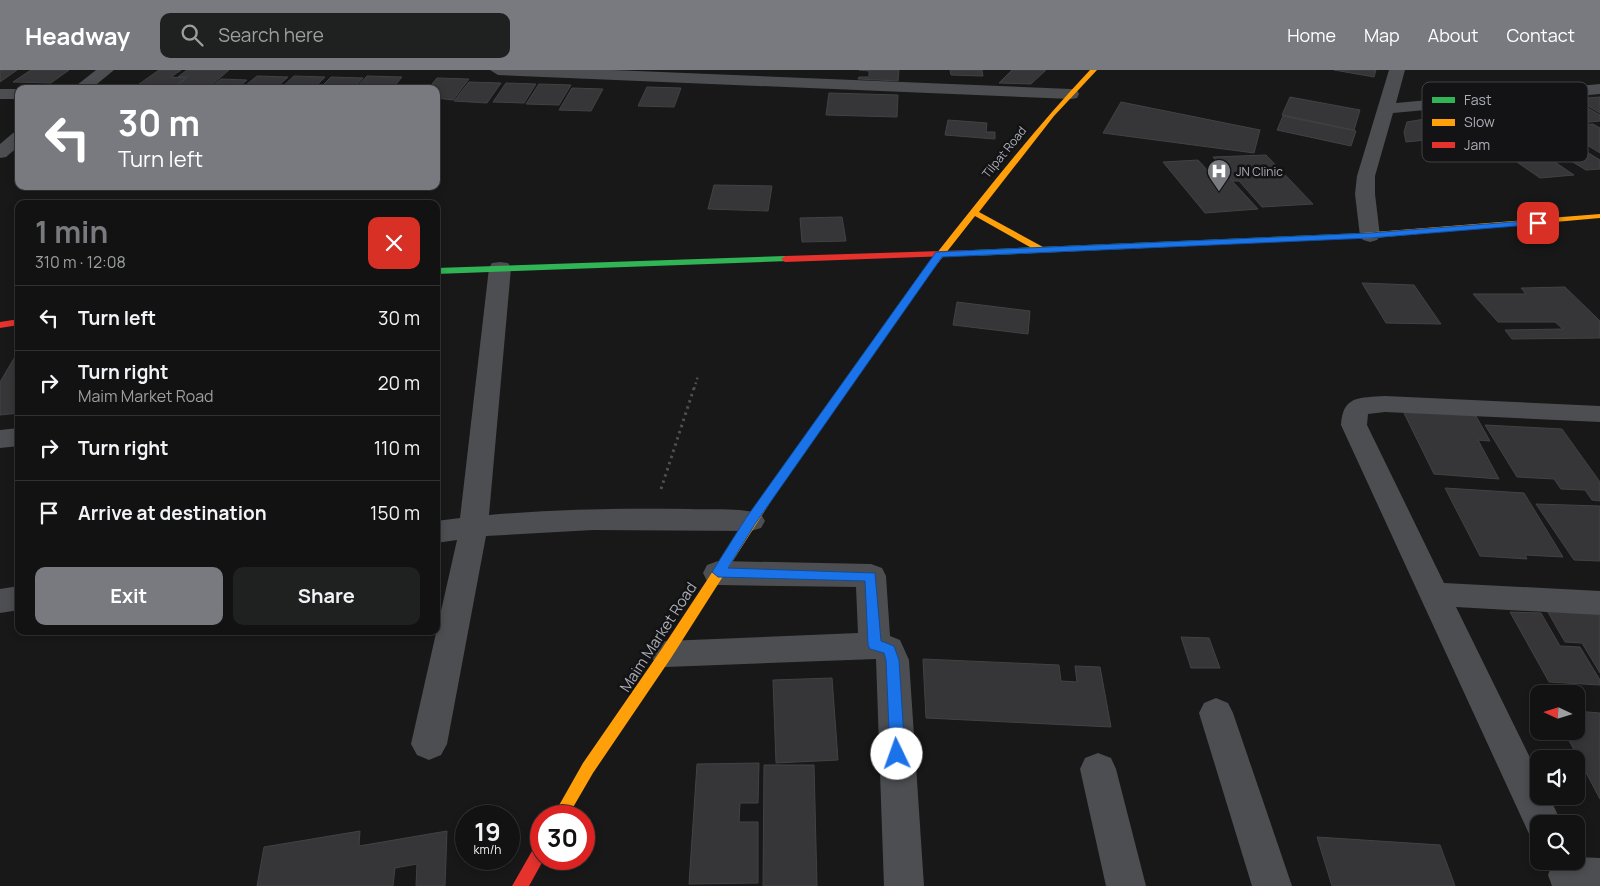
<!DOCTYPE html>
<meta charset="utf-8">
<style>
:root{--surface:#121212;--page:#1f2020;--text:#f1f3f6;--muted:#9c9e9f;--line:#313232;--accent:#787a7f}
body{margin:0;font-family:Manrope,sans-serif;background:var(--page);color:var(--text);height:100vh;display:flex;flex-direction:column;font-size:19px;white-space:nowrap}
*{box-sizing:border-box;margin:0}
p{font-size:16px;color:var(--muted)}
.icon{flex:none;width:28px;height:28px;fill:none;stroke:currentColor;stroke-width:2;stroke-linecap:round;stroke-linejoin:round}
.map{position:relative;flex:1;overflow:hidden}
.details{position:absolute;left:15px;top:130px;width:425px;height:435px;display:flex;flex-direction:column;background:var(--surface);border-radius:10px;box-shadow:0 2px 8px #0003,0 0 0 1px var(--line)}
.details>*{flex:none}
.top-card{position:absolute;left:15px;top:15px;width:425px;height:105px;border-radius:10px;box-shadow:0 2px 8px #0003,0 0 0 1px var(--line);background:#787a7f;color:#fff;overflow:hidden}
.needle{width:32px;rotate:274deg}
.controls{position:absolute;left:1530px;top:615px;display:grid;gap:10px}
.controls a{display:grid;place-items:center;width:55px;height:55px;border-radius:10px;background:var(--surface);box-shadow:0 2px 8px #0003,0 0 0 1px var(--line);font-size:25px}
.speed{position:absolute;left:455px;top:735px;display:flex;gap:10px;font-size:25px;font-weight:700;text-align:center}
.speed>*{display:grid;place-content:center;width:65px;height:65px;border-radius:50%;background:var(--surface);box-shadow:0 2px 8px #0003,0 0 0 1px var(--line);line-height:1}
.speed small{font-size:12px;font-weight:400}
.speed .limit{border:8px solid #d22;background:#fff;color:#111}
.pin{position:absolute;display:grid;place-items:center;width:42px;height:42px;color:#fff;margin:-21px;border-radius:10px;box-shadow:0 2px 8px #0006}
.me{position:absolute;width:55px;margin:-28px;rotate:357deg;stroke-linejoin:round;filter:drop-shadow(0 0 4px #0008)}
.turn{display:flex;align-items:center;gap:18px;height:105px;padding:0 20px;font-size:22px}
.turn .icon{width:65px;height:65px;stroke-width:2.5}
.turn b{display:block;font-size:35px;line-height:42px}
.round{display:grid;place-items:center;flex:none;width:52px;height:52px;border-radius:10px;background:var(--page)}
.head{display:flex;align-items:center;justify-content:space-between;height:85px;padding:0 20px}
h1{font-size:30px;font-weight:700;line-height:38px;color:var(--accent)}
.primary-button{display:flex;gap:10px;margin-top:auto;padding:10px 20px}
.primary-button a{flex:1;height:58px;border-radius:10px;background:var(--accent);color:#fff;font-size:20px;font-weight:700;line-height:58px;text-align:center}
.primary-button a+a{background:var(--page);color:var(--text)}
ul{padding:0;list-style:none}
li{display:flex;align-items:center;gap:15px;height:65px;padding:0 20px;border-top:1px solid var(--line)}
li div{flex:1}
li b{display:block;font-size:19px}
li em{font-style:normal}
header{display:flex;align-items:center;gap:30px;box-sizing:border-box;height:70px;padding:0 25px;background:var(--accent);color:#fff}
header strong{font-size:24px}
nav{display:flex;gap:28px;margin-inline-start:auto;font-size:18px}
.search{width:350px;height:45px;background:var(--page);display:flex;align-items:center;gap:12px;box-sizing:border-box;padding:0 18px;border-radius:10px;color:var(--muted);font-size:19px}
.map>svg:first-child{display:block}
.building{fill:#363638;stroke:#414244}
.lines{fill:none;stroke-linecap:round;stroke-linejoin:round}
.path-far1{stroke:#4e4f51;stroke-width:2.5;stroke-dasharray:2 3;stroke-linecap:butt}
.path{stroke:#4e4f51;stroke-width:3;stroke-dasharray:2.5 4;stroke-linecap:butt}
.street{fill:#4d4e51;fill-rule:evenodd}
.fast{fill:#30b455;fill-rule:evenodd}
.slow{fill:#ff9f0a;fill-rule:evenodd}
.jam{fill:#e5322d;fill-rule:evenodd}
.route{fill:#1a73e8;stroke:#114b97}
.labels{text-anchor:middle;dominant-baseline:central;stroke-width:5;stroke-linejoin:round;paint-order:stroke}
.far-street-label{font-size:12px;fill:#abaeb7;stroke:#131214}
.far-poi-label{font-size:12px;fill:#abaeb7;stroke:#131214;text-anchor:start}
.street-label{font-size:15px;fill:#abaeb7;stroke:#131214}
.key{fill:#131214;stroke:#414145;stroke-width:1}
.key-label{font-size:14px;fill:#abaeb7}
</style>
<header>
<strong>Headway</strong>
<div class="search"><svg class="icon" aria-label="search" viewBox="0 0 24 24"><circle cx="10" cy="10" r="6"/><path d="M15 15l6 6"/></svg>Search here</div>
<nav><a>Home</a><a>Map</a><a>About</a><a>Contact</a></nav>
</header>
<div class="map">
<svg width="1600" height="816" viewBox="0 0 1600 816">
<rect width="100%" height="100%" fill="#181818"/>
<!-- building -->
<g class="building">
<path d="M 0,0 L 17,0 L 0,12 Z"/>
<path d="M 31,0 L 69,0 L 51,13 L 13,12 Z"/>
<path d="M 159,0 L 181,0 L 171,7 L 186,8 L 171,19 L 132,19 Z"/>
<path d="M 187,0 L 229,0 L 207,19 L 173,19 L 188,7 L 178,7 Z"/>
<path d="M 859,0 L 899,0 L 898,11 L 858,9 L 859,7 L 869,7 L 869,1 Z"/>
<path d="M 950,0 L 982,0 L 983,6 L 951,5 Z"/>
<path d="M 1012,0 L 1046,0 L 1031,14 L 999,13 Z"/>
<path d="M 1334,0 L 1376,0 L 1374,7 Z"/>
<path d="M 257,6 L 288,7 L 275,19 L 241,19 Z"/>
<path d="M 294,6 L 325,7 L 317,15 L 312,14 L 307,19 L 280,19 Z"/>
<path d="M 367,6 L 402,7 L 392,19 L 355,19 Z"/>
<path d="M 331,7 L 363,8 L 353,19 L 319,19 Z"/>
<path d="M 437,8 L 469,9 L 453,30 L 436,28 L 436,19 L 428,19 Z"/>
<path d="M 221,9 L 247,10 L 237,19 L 209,19 Z"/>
<path d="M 469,12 L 501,13 L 487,33 L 454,31 Z"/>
<path d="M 506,13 L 536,14 L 524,33 L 493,32 Z"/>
<path d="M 539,14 L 571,15 L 559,35 L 526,34 Z"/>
<path d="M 647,17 L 681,18 L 674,37 L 638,36 Z"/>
<path d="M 572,18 L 603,19 L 591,41 L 559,40 Z"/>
<path d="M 829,23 L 898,25 L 897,47 L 826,45 Z"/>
<path d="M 1290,27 L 1360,40 L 1354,60 L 1282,45 Z"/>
<path d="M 1600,27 L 1600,43 L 1576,29 Z"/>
<path d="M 1572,29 L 1600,45 L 1600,51 L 1579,53 L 1542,31 Z"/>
<path d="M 1121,32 L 1260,60 L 1254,83 L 1103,63 Z"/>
<path d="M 1283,46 L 1356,61 L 1351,76 L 1277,60 Z"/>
<path d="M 1437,47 L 1465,66 L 1406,72 L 1404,62 L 1407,52 Z"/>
<path d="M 948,50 L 987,53 L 986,62 L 995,62 L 995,69 L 945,65 Z"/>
<path d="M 1593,54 L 1600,58 L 1600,83 L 1558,57 Z"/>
<path d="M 1557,64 L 1600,90 L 1600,99 L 1586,100 L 1561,85 L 1555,85 L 1527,68 Z"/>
<path d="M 1521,69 L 1574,105 L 1540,108 L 1488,72 Z"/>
<path d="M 1266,85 L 1313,134 L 1262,137 L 1239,111 L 1233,111 L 1213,87 Z"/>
<path d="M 1198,90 L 1209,102 L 1223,101 L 1258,139 L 1205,143 L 1163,92 Z"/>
<path d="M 714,115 L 772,116 L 768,141 L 708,139 Z"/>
<path d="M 842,147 L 846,171 L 802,172 L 800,148 Z"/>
<path d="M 1362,213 L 1414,215 L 1441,254 L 1386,253 Z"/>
<path d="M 1565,217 L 1600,251 L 1600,268 L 1512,269 L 1505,260 L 1563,259 L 1555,252 L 1498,252 L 1473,224 L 1526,224 L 1521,218 Z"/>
<path d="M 957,232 L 1030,241 L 1028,264 L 953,255 Z"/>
<path d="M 19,280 L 19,343 L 0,345 L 0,312 Z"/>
<path d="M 1403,341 L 1476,346 L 1490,371 L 1478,370 L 1499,409 L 1434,404 Z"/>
<path d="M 1485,355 L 1562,359 L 1600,412 L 1600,431 L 1592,430 L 1585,420 L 1561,419 L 1554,409 L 1517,407 Z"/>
<path d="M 1445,418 L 1524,423 L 1563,487 L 1525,485 L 1527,489 L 1480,486 Z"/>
<path d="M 1536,434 L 1600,436 L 1600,491 L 1574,490 Z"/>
<path d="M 1545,537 L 1600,540 L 1600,603 L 1582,573 L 1565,572 Z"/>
<path d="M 1510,542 L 1541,543 L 1560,576 L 1580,577 L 1600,610 L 1600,615 L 1549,612 Z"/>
<path d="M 1181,567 L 1209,568 L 1220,598 L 1191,598 Z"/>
<path d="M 923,589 L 1059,595 L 1061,611 L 1077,612 L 1075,596 L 1100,597 L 1111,657 L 926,648 Z"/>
<path d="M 832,608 L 838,690 L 776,693 L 773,610 Z"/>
<path d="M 1576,641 L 1600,643 L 1600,729 L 1564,661 L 1576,661 Z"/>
<path d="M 759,693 L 758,733 L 740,733 L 739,752 L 758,752 L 758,813 L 689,814 L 697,694 Z"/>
<path d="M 764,695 L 814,695 L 817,816 L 763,816 Z"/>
<path d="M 360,761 L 359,776 L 447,761 L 445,816 L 416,816 L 417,794 L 395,798 L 393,816 L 257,816 L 264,777 Z"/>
<path d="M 1317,767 L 1440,775 L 1455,816 L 1332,816 Z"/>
</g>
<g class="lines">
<!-- path-far1 -->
<path class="path-far1" d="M 694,319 L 698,306"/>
<!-- path -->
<path class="path" d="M 661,419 L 694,318"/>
<!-- street -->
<g class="street">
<path d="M 96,0 L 114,0 L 91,19 L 72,19 Z"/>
<path d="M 490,0 L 613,0 L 1071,19 L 1077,20 L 1079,24 L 1077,28 L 1071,29 L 498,5 Z"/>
<path d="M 1389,0 L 1405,0 L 1396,33 L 1600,14 L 1600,24 L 1393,43 L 1375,106 L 1375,124 L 1380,166 L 1377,170 L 1370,172 L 1363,170 L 1360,166 L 1355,124 L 1357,106 Z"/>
<rect x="0" y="19" width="19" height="10"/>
<path d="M 19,62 L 19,76 L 6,87 L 0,88 L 0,74 L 13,63 Z"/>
<path d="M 500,192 L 508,193 L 511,198 L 489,445 C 556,439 622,438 689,439 C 712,440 739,437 761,444 L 765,451 L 761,458 L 751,461 L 593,460 L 486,466 L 447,674 L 441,685 L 429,690 L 417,685 L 411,674 L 457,470 L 436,473 L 436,451 L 460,448 L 489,198 L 492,193 Z"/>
<path d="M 1385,326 L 1600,336 L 1600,352 L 1385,342 L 1368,344 L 1367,355 L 1444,513 L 1600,521 L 1600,545 L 1456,537 L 1539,706 L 1539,726 L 1549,726 L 1562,754 L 1539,754 L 1539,770 L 1530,766 L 1341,355 C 1343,325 1359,328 1385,326 Z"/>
<path d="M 19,358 L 19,376 L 0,378 L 0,360 Z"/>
<path d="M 718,491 L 871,494 L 882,498 L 886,506 L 890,566 L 900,570 L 909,590 L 924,816 L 884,816 L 876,589 L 666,597 L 655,593 L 650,584 L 655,575 L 666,571 L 858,563 L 856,517 L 718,515 L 707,511 L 703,503 L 707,495 Z"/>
<path d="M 19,516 L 19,540 L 0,543 L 0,519 Z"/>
<path d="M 1216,628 L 1228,633 L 1233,643 L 1292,816 L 1252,816 L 1199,643 L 1204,633 Z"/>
<path d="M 1098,683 L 1111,688 L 1116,699 L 1146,816 L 1106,816 L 1080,699 L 1085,688 Z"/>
<path d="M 1576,787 L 1600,788 L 1600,816 L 1552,816 L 1548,805 L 1553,792 L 1576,791 Z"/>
</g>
<!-- fast -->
<g class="fast">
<path d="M 1362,163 L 1365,164 L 1365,168 L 973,186 L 969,183 L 973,180 Z"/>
<path d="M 785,186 L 789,189 L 788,191 L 436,204 L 436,198 Z"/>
<path d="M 924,202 L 928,205 L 773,428 L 765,428 L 763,425 L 765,422 L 921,203 Z"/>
</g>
<!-- slow -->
<g class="slow">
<path d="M 1090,0 L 1097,0 L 1054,46 L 979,142 L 1043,177 L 1043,181 L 1037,181 L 975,146 L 927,207 L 921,207 L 921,203 C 976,134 1029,65 1090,0 Z"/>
<path d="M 1600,144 L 1600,148 L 1362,169 L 1358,166 L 1362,163 Z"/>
<path d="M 769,421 L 773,422 L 775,425 L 773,428 L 671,588 L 593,703 L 568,746 L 553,746 L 583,693 L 661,580 L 765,422 Z"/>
</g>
<!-- jam -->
<g class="jam">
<path d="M 973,180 L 976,181 L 976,185 L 785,192 L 781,189 L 785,186 Z"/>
<path d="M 19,249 L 19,255 L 0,258 L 0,252 Z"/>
<path d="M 541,772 L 541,789 L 544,789 L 529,816 L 512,816 L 536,774 Z"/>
</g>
</g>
<!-- route -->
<path class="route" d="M 1538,150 L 1542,153 L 1541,154 L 1370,168 L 942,187 L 755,454 L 728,498 L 875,503 L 881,571 L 894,576 L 899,590 L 905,684 L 902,689 L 897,691 L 892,689 L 890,684 L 886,590 L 884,583 L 870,579 L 868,575 L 865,511 L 718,507 L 712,502 L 746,448 L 936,182 L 1370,163 Z"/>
<!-- icons -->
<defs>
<g id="hospital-pin" transform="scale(1.25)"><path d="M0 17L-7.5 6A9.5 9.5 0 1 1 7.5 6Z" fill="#787a7f" stroke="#131214"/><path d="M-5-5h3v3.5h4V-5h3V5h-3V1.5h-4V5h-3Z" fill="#fff"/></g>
</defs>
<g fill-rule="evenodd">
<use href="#hospital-pin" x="1219" y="101"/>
</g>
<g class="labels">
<!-- far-street labels -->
<g class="far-street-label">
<text transform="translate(1004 82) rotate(-51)">Tilpat Road</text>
</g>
<!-- far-poi labels -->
<g class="far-poi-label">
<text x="1236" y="101">JN Clinic</text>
</g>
<!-- street labels -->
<g class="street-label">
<text transform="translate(658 567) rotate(-57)">Maim Market Road</text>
</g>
</g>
<!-- legend -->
<rect x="1422" y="12" width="166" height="80" rx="8" class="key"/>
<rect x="1432" y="27" width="23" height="6" fill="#30b455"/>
<rect x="1432" y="49" width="23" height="7" fill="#ff9f0a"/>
<rect x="1432" y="72" width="23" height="6" fill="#e5322d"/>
<g class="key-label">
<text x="1464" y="35">Fast</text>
<text x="1464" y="57">Slow</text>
<text x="1464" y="80">Jam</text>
</g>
</svg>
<div class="controls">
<a><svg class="needle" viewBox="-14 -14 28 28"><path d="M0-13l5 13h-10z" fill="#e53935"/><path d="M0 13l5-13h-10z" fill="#9c9e9f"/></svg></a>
<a><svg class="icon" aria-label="sound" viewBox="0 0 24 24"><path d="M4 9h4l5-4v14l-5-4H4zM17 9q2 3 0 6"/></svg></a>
<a><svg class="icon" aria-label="search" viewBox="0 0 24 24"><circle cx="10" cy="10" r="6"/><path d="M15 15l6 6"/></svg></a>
</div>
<div class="speed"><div>19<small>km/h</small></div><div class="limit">30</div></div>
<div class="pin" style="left:1538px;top:153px;background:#d93025"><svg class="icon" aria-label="arrive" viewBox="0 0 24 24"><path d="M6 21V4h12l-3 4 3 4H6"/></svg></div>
<svg class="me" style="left:897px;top:684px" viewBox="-20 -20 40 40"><circle r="19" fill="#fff"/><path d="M0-13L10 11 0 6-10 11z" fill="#1a73e8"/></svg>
<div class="top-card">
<div class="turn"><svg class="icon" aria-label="left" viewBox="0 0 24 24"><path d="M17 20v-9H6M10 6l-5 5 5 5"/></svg><div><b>30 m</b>Turn left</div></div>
</div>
<section class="details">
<div class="head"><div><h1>1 min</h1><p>310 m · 12:08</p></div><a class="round" style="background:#d93025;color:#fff"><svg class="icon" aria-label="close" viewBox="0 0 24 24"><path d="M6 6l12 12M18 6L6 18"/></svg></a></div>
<ul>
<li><svg class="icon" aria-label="left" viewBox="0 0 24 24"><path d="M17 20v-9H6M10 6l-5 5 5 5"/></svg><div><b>Turn left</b></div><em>30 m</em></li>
<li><svg class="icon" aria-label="right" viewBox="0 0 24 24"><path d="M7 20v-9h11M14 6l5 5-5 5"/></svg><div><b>Turn right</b><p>Maim Market Road</p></div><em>20 m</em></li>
<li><svg class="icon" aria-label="right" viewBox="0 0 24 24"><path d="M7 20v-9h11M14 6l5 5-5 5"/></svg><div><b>Turn right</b></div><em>110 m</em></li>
<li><svg class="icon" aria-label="arrive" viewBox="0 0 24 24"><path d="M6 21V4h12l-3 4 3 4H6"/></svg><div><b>Arrive at destination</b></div><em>150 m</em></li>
</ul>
<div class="primary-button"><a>Exit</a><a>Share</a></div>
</section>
</div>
